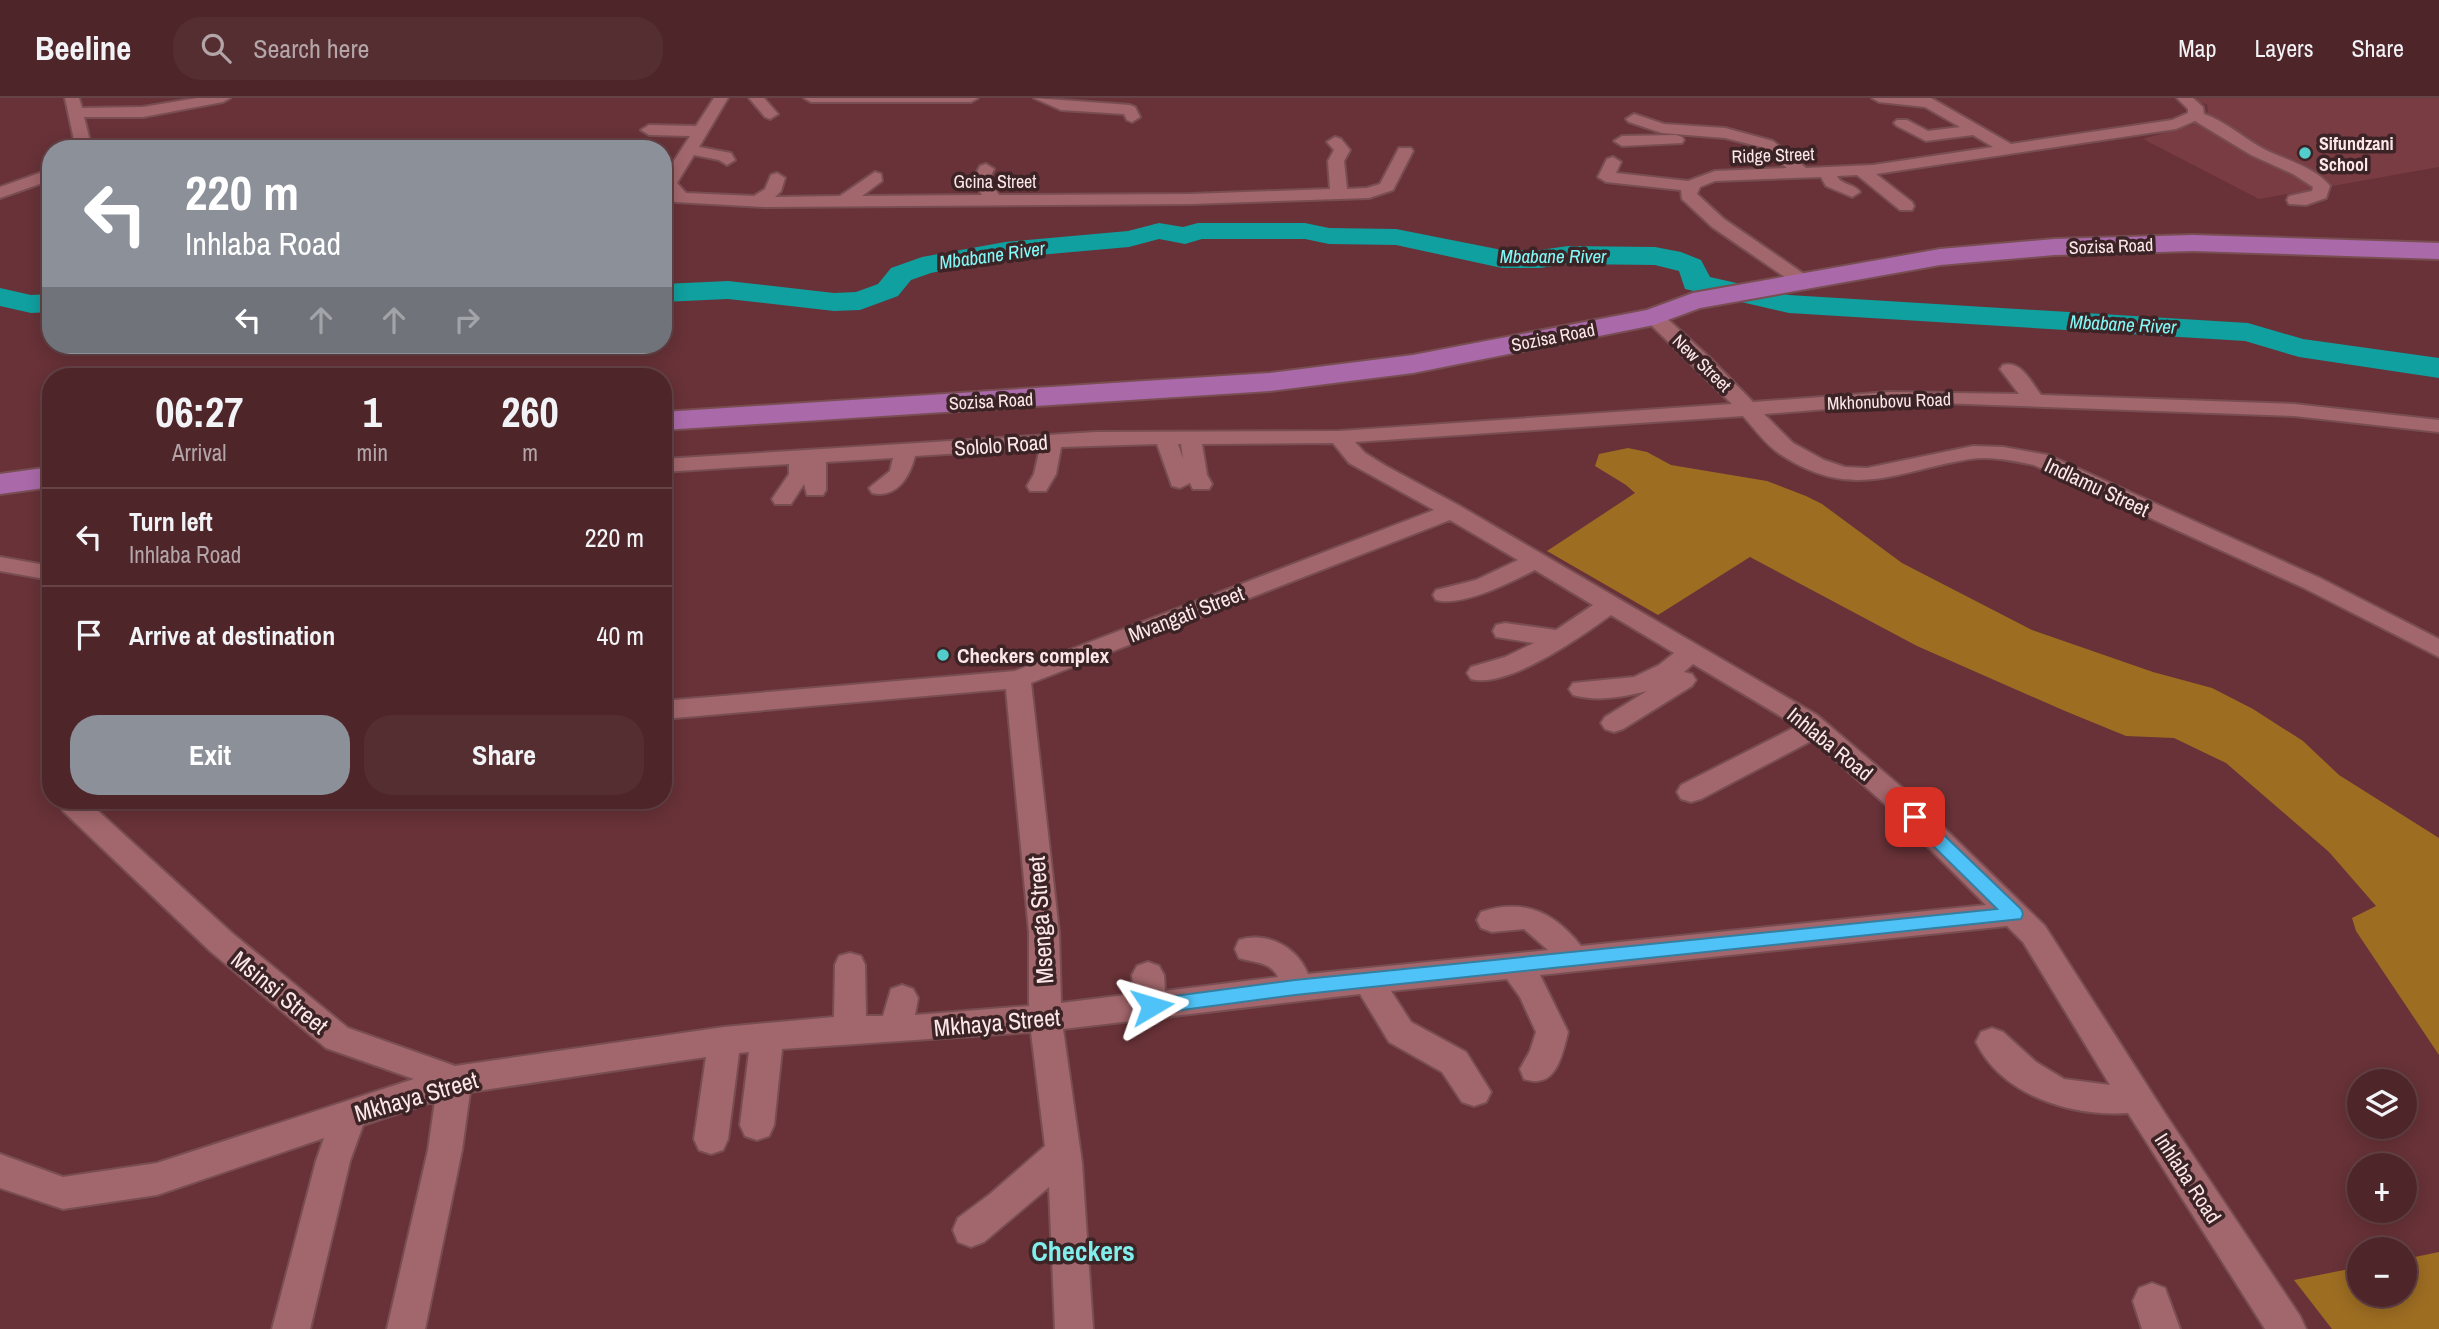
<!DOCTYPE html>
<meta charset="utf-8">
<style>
:root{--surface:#4e262a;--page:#552e32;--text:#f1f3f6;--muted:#b3a5a8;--line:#654347;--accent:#8c9099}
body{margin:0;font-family:"Archivo Narrow",sans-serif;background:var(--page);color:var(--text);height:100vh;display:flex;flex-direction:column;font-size:26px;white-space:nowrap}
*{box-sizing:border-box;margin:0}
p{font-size:23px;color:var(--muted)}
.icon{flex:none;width:38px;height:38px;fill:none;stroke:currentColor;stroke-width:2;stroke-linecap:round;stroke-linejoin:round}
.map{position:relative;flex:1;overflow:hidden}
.panel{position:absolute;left:42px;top:270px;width:630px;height:441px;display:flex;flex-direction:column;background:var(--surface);border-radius:28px;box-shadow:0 4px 18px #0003,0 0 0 2px var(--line)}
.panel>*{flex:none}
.top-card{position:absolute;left:42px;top:42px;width:630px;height:214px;border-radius:28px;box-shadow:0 4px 18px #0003,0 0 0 2px var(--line);background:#8c9099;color:#fff;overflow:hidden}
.tools{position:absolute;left:2347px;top:971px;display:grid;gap:14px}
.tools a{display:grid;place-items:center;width:70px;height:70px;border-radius:50%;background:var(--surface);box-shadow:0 4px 18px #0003,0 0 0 2px var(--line);font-size:35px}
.pin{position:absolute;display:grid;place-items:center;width:60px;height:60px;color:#fff;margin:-30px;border-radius:14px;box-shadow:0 4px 10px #0006}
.me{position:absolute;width:77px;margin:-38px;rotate:83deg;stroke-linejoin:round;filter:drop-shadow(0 0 5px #0008)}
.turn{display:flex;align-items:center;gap:24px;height:147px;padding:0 28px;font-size:32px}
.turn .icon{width:91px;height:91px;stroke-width:2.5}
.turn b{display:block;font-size:49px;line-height:60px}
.lanes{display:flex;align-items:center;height:66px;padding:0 28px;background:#0003;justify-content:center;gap:35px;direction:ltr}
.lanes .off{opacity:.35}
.eta{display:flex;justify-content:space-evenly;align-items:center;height:119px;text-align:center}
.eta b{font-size:42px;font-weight:700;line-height:49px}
.button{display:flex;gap:14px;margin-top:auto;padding:14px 28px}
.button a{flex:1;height:80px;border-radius:28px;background:var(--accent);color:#fff;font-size:28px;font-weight:700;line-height:80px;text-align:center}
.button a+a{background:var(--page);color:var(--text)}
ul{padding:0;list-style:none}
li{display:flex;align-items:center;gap:21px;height:98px;padding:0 28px;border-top:2px solid var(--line)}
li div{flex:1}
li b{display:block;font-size:26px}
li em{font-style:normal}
header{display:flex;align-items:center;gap:42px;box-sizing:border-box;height:98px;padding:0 35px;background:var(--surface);border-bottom:2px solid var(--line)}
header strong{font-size:33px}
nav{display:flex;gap:38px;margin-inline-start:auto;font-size:24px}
.search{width:490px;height:63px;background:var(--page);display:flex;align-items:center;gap:18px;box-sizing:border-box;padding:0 24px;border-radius:28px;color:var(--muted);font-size:26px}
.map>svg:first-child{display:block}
.built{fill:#793c43}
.forest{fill:#9d6d22}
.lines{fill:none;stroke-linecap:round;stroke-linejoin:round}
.river{fill:#10a09f;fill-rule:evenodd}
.minor-casing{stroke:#784e53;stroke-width:4}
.primary-casing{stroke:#784e53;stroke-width:4}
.minor{fill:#a2676c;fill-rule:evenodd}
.primary{fill:#aa6aa9;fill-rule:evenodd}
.route{fill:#4fc3f7;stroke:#337fa1;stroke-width:2}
.poi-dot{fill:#52cdcb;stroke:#3c2325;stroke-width:2.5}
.labels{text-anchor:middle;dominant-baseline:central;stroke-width:7;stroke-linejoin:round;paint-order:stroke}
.far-poi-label{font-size:18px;font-weight:bold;fill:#fce7e8;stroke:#3c2325;text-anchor:start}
.far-street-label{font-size:18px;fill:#fce7e8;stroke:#3c2325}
.far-water-label{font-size:19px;font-style:italic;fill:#81faf8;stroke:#3c2325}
.street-label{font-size:21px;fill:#fce7e8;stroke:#3c2325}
.poi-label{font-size:21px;font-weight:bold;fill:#fce7e8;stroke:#3c2325;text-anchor:start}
.near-street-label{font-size:24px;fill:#fce7e8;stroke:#3c2325}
.near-neighbourhood-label{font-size:28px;font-weight:bold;fill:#82eeec;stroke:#3c2325}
</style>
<header>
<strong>Beeline</strong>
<div class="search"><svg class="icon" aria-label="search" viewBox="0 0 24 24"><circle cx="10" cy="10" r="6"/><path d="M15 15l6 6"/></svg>Search here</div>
<nav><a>Map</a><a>Layers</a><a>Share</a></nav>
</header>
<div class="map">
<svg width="2439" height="1231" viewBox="0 0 2439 1231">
<rect width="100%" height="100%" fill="#683238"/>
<!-- built -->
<path class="built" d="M 2199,0 L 2439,0 L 2439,69 L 2259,101 L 2143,41 L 2209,22 L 2207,6 L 2189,3 Z"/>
<!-- forest -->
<g class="forest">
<path d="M 1628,350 L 1647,354 L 1671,367 L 1767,383 L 1806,398 L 1822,406 L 1902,465 L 2032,532 L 2153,574 L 2212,590 L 2253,611 L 2303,643 L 2339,677 L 2439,740 L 2439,957 L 2356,833 L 2352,820 L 2376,808 L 2329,754 L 2226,665 L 2174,640 L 2126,638 L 2065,613 L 1917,548 L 1750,459 L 1658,517 L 1547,453 L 1635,395 L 1626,387 L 1595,368 L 1599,356 Z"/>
<path d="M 2439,1154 L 2439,1231 L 2332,1231 L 2294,1182 L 2359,1169 L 2359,1197 L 2404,1197 L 2405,1161 Z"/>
</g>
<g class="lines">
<!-- river -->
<g class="river">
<path d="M 1159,125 L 1183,129 L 1198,125 L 1305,125 L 1329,130 L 1396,131 L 1502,152 L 1540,152 L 1568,148 L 1655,149 L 1681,154 L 1701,162 L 1710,179 L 1789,197 L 2248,225 L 2303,241 L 2439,260 L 2439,280 L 2299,259 L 2245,243 L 1789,215 L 1685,191 L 1679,173 L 1655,167 L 1568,166 L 1540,170 L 1502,170 L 1396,147 L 1329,146 L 1305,141 L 1202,141 L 1185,146 L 1159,141 L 1129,149 L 1005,160 L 931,175 L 911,182 L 898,198 L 860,212 L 834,213 L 728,201 L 663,204 L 663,186 L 728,183 L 834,195 L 856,194 L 878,186 L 891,170 L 922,159 L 1005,144 L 1128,133 Z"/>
<path d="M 0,190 L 31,197 L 51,196 L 51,214 L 31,215 L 0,208 Z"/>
</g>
<!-- minor casing -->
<g class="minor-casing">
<g id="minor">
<path d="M 65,0 L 79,0 L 82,10 L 143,9 L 197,0 L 230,0 L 223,4 L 143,19 L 84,19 L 92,51 L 76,51 Z"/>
<path d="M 714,0 L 728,0 L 699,49 L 731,55 L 735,62 L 727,67 L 719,62 L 694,57 L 677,85 L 686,95 L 754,98 L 765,91 L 771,77 L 777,75 L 785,80 L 781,93 L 775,99 L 840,98 L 875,74 L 881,76 L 882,83 L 862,98 L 982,97 L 973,82 L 980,68 L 986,66 L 994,71 L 989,82 L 999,97 L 1191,96 L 1330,91 L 1328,63 L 1334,52 L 1327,44 L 1335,39 L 1341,41 L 1350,52 L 1344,63 L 1347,91 L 1367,90 L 1380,86 L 1399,50 L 1411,50 L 1413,53 L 1393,92 L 1369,100 L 1191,106 L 765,109 L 675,104 L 663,91 L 663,80 L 690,38 L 649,37 L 641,32 L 649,27 L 696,28 Z"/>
<path d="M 749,0 L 764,0 L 778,16 L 770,21 L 765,19 Z"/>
<path d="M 804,0 L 978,0 L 971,4 L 811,4 Z"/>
<path d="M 1034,0 L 1130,7 L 1135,9 L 1140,19 L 1132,24 L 1127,22 L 1124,16 L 1061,12 Z"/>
<path d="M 1872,0 L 1931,0 L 2011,46 L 2172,22 L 2188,15 L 2188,11 L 2177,0 L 2193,0 L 2203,9 L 2204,16 C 2225,23 2242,39 2262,50 C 2284,62 2314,68 2330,88 L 2326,100 L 2306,107 L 2289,106 L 2287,102 L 2289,98 L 2312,93 L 2313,89 L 2293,76 L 2251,57 L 2195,23 L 2176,31 L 1876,76 L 1912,104 L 1914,108 L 1912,112 L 1900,112 L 1857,77 L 1837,78 C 1841,87 1855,86 1860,94 L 1852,99 L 1826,88 L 1821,79 L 1715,83 L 1700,89 L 1697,96 L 1724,121 L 1807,178 L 1810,182 L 1807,186 L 1795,186 L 1712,129 L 1682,101 L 1681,92 L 1606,84 L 1598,79 L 1607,61 L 1613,59 L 1621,64 L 1616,75 L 1688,83 L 1715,73 L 1787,70 L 1761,49 L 1725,40 L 1662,35 L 1629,24 L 1626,21 L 1634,16 L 1664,26 L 1725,30 L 1773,43 L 1806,70 L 1873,67 L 1993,49 L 1973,37 L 1926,43 L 1897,28 L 1894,25 L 1897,22 L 1907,22 L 1928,33 L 1960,29 L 1925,9 L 1879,4 Z"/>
<path d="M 1676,37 L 1682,39 L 1684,42 L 1682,45 L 1622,48 L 1614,43 L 1622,38 Z"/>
<path d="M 51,71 L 51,82 L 0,100 L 0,89 Z"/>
<path d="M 1654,213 L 1661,215 L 1709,259 L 1753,304 L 1889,294 L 2019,296 L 2000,271 L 2003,267 C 2021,262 2031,284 2041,297 L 2294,306 L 2439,322 L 2439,334 L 2294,318 L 1940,305 L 1889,306 L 1764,316 L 1793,345 L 1824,362 L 1845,369 L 1867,370 L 1973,348 L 2003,349 L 2048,357 L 2320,480 L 2439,541 L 2439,559 L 2304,490 L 2034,367 C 2014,363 1991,358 1970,361 C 1895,373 1853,404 1780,356 C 1766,347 1754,330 1743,318 L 1355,344 L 1365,355 L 1386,368 L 1460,408 L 1817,617 L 1906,693 L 2045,828 L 2166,1017 L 2300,1218 L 2306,1231 L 2265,1231 L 2128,1015 C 2072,1019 2002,998 1976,944 L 1981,934 L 1992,930 L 2003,934 L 2036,964 L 2064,981 L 2110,987 L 2023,844 L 2007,828 L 1540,877 L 1568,934 C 1562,958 1556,992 1524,981 L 1520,971 L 1530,953 L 1536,934 L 1520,899 L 1507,881 L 1391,893 L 1411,924 L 1466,954 L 1491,994 L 1486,1004 L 1474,1008 L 1462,1004 L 1442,974 L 1389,944 L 1360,896 L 1063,931 L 1082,1065 L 1093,1231 L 1055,1231 L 1049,1089 L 984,1144 L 971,1149 L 958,1144 L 953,1132 L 958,1120 L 990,1096 L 1045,1048 L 1031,934 L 782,951 L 774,1027 L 769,1038 L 757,1042 L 745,1038 L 740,1027 L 749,954 L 739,955 L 728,1041 L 723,1052 L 711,1056 L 699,1052 L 694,1041 L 706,959 L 470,994 L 462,1052 L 425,1231 L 387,1231 L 428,1052 L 435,1003 L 363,1027 L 350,1063 L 310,1231 L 272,1231 L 316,1063 L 324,1040 L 157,1097 L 63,1111 L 0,1090 L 0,1056 L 63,1079 L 157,1065 L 414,981 L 326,950 L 210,853 L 63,713 L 58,702 L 86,702 L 232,835 L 348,930 L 455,968 L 724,929 L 834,919 L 835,867 L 839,858 L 850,855 L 861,858 L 865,867 L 866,918 L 883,918 L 891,891 L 902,887 L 913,891 L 918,900 L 915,917 L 1029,908 L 1029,834 L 1006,591 L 663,621 L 663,603 L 1015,573 L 1434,412 L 1349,365 L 1333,345 L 1202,346 L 1207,377 L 1212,386 L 1209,391 L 1193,391 L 1190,385 L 1180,390 L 1172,388 L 1157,346 L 1061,349 L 1056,376 L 1046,393 L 1030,393 L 1027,388 L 1034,376 L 1040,350 L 915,358 C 910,378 897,401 872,395 L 869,390 L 890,373 L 893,360 L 826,364 L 826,392 L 823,397 L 807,397 L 804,386 L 791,406 L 775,406 L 772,401 L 789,376 L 789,366 L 663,374 L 663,361 L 1096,334 L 1339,333 L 1732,306 L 1647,223 L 1645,219 L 1647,215 ZM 1178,346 L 1181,346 L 1183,361 ZM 1450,422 L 1518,462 L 1476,482 L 1436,492 L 1433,497 L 1436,502 C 1463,509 1511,484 1535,472 L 1593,507 L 1556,532 L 1505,525 L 1496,527 L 1493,533 L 1496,539 L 1534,545 L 1505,559 L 1471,569 L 1467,575 L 1471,581 C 1507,591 1581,539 1611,517 L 1674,555 L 1659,567 L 1634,579 L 1573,585 L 1569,591 L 1573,597 C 1597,604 1623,599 1647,593 L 1605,619 L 1601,625 L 1605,631 L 1614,634 L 1623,631 L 1692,588 L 1696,582 L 1692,576 L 1684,574 L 1693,566 L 1797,628 L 1681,687 L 1677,694 L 1681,701 L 1691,704 L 1701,701 L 1813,642 L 1886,707 L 1986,807 L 1581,848 C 1554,814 1524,800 1481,814 L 1477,822 L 1481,830 L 1492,834 L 1524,831 L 1548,852 L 1308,876 C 1297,849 1267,833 1239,842 L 1235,851 L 1239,860 C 1254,865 1270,863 1278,879 L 1165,893 L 1164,877 L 1159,868 L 1148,864 L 1137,868 L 1132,877 L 1134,896 L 1061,905 L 1059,834 L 1031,585 Z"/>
<path d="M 0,459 L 51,468 L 51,482 L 0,473 Z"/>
<path d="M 2152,1185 L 2165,1190 L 2180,1231 L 2142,1231 L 2133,1203 L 2139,1190 Z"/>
</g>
</g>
<!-- primary casing -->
<g class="primary-casing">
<g id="primary">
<path d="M 2193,137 L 2439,145 L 2439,161 L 2193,153 L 2054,157 L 1940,167 L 1700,210 L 1654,227 L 1413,275 L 1270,293 L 663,332 L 663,314 L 1270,275 L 1413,257 L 1647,212 L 1693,195 L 1940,151 L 2054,141 Z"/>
<path d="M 51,369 L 51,389 L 0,396 L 0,376 Z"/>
</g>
</g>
<!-- minor -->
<use href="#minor" class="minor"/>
<!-- primary -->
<use href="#primary" class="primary"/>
</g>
<!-- route -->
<path class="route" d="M 1915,713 L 1921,715 L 2021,811 L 2023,816 L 2021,821 L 1295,897 L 1152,916 L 1145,914 L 1142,908 L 1145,903 L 1152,901 L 1295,882 L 1997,811 L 1909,724 L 1907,719 Z"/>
<!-- markers -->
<g class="poi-dot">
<circle cx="2305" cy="55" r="7"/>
<circle cx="943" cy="557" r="7"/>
</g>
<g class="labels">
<!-- far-poi labels -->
<g class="far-poi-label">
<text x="2319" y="45">Sifundzani<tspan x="2319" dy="21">School</tspan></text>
</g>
<!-- far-street labels -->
<g class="far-street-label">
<text transform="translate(1773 57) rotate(-2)">Ridge Street</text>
<text x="995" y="83">Gcina Street</text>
<text transform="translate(2111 148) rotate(-2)">Sozisa Road</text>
<text transform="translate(1553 239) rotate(-11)">Sozisa Road</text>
<text transform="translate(1702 265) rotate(44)">New Street</text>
<text transform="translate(991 303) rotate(-3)">Sozisa Road</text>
<text transform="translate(1889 303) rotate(-2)">Mkhonubovu Road</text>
</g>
<!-- far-water labels -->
<g class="far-water-label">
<text transform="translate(992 157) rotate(-8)">Mbabane River</text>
<text x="1553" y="158">Mbabane River</text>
<text transform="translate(2123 226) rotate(3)">Mbabane River</text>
</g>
<!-- street labels -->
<g class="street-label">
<text transform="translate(1001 347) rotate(-4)">Sololo Road</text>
<text transform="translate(2097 389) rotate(25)">Indlamu Street</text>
<text transform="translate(1186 516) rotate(-21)">Mvangati Street</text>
<text transform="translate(1830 646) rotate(39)">Inhlaba Road</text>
<text transform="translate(2188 1080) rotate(57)">Inhlaba Road</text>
</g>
<!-- poi labels -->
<g class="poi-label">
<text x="957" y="557">Checkers complex</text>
</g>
<!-- near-street labels -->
<g class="near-street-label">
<text transform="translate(1040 822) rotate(-94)">Msenga Street</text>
<text transform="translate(280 894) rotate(39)">Msinsi Street</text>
<text transform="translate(997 924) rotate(-5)">Mkhaya Street</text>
<text transform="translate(416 998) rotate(-16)">Mkhaya Street</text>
</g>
<!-- near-neighbourhood labels -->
<g class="near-neighbourhood-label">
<text x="1083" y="1153">Checkers</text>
</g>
</g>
</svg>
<div class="tools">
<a><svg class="icon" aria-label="layers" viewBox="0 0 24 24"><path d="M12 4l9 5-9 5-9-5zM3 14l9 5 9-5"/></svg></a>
<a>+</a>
<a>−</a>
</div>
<div class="pin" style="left:1915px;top:719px;background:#d93025"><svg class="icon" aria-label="arrive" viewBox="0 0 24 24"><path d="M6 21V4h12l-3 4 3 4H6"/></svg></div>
<svg class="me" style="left:1152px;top:908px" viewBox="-20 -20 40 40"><path d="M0-17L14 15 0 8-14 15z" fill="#4fc3f7" stroke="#fff" stroke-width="4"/></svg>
<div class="top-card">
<div class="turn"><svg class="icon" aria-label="left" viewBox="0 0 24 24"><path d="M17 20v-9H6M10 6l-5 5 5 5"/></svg><div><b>220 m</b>Inhlaba Road</div></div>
<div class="lanes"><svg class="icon" aria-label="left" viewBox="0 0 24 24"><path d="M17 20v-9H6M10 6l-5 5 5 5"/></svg><svg class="icon off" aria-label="ahead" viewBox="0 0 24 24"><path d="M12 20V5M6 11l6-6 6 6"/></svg><svg class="icon off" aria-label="ahead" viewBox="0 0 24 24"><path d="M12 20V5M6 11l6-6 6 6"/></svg><svg class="icon off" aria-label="right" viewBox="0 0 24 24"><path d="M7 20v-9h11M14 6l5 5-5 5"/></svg></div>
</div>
<section class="panel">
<div class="eta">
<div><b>06:27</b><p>Arrival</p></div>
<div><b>1</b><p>min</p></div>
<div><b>260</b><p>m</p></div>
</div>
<ul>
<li><svg class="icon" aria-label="left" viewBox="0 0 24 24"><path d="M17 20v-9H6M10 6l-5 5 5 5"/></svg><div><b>Turn left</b><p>Inhlaba Road</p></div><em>220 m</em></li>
<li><svg class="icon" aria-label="arrive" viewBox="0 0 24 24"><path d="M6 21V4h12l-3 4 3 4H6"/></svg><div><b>Arrive at destination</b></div><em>40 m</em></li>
</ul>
<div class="button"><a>Exit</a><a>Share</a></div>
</section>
</div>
